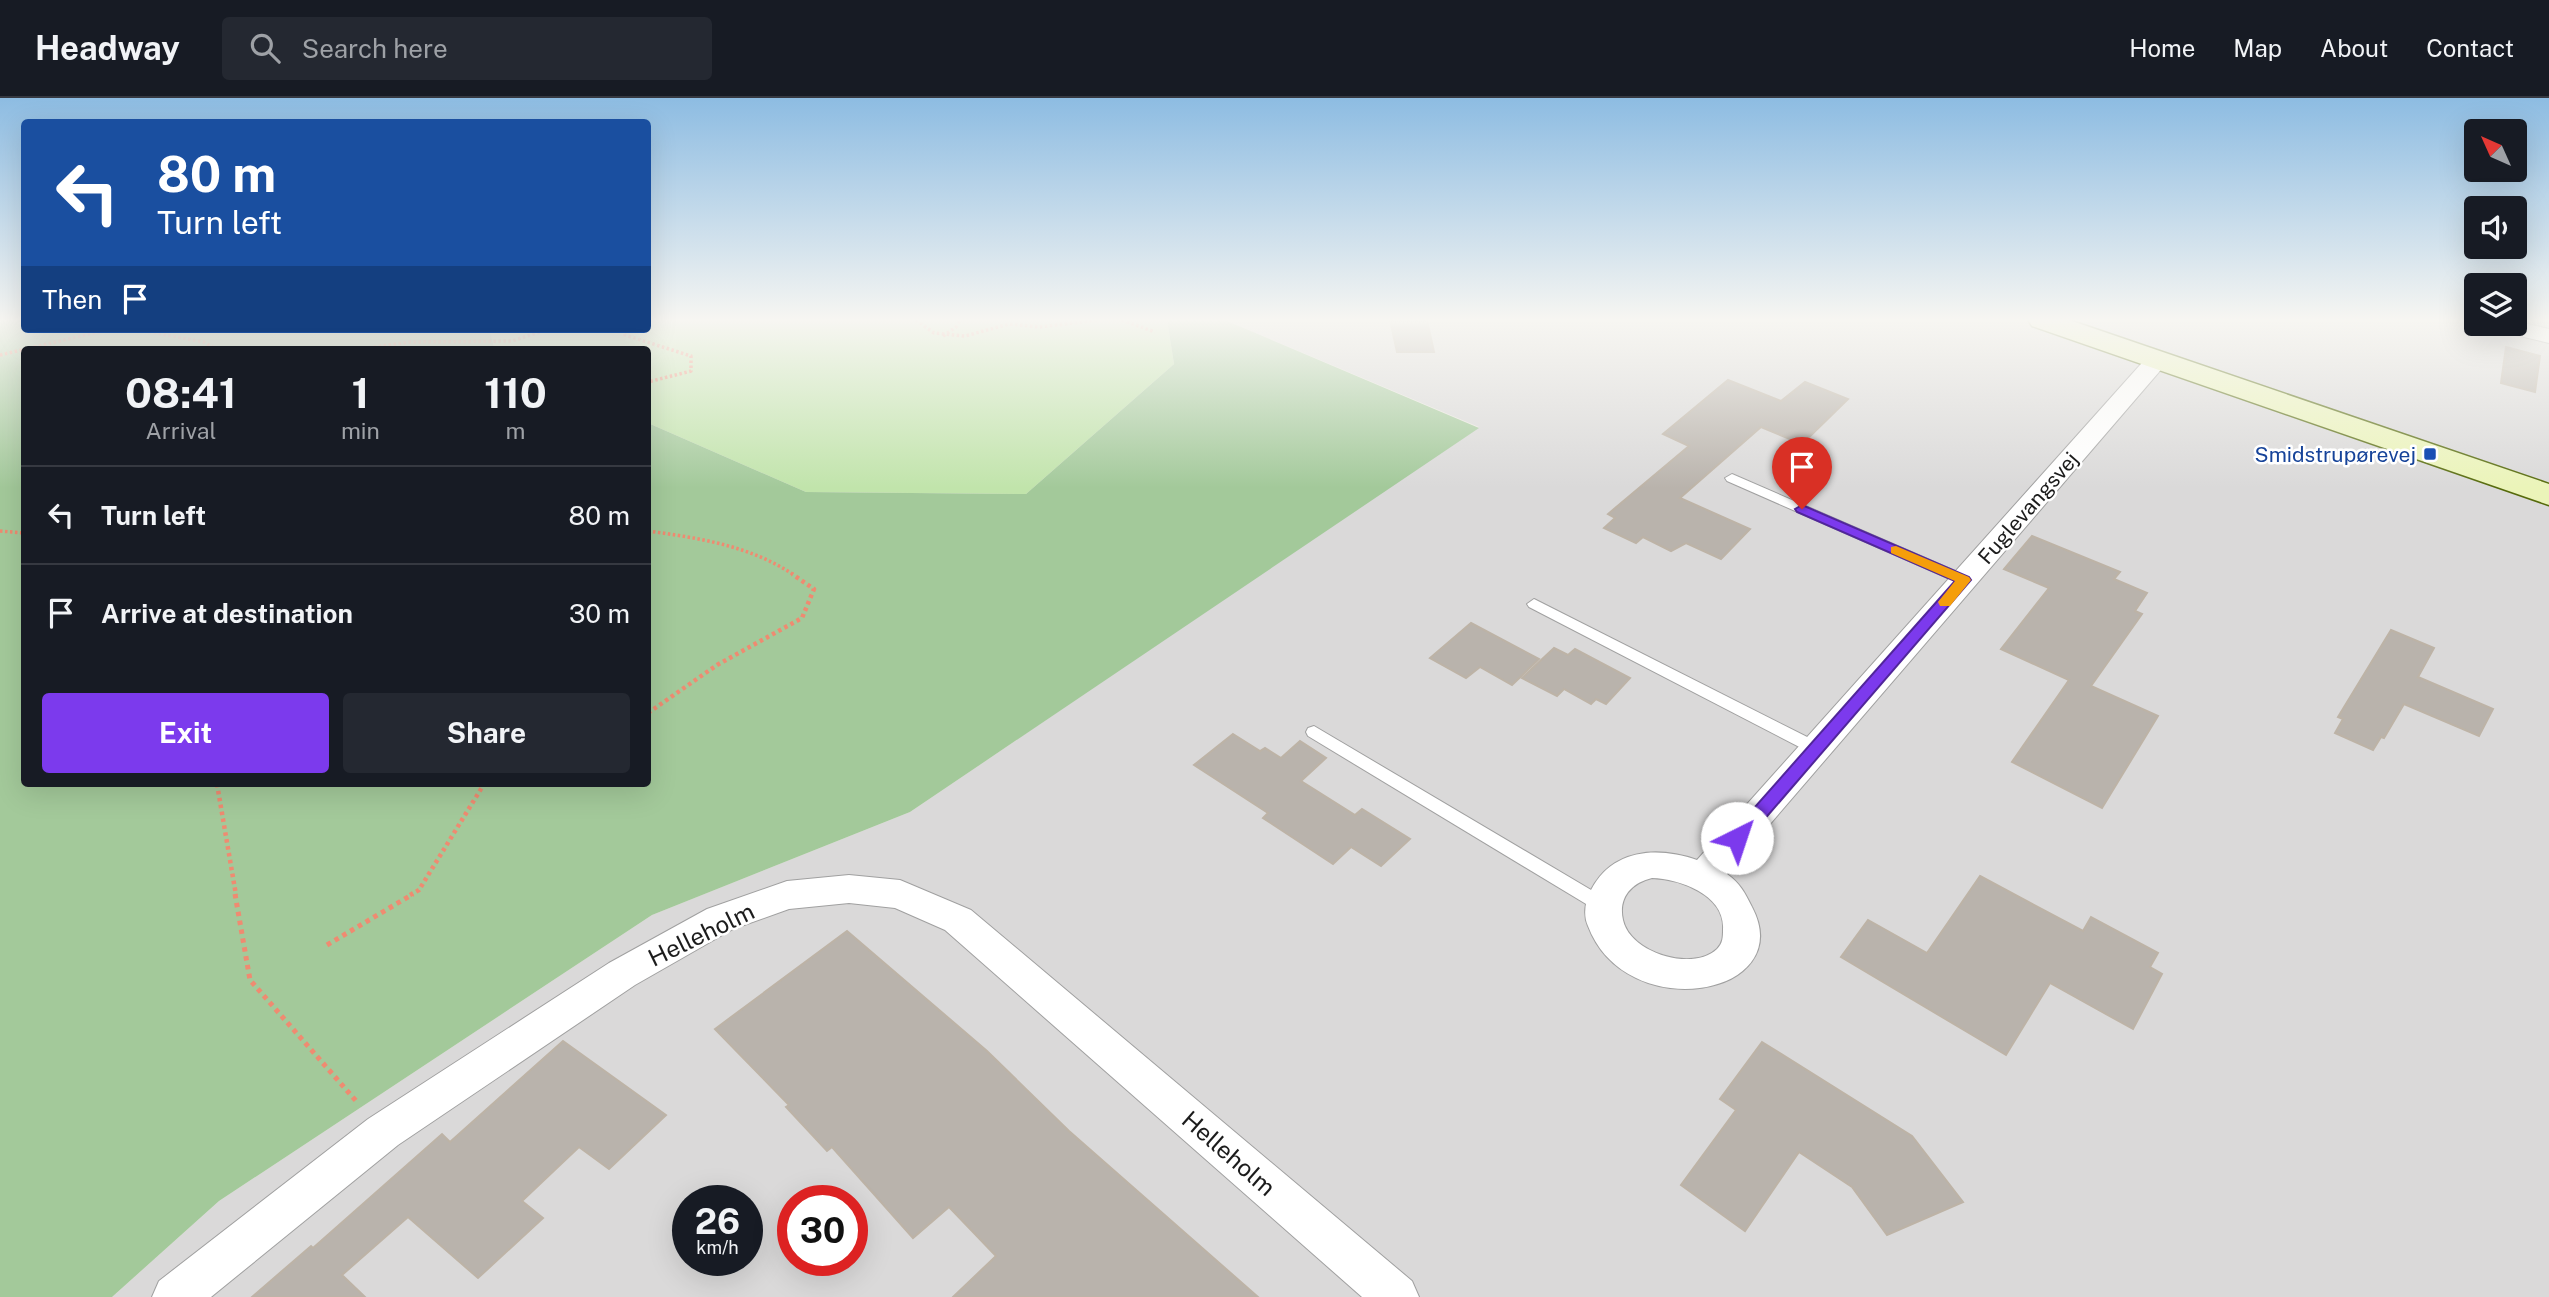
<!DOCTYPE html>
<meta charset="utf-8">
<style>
:root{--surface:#171b24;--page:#242831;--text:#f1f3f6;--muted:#9ea1a6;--line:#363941;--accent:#7c3aed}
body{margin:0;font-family:"Public Sans",sans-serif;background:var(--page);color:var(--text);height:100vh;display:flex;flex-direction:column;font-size:26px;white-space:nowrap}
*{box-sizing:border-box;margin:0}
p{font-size:23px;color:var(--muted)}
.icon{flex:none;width:38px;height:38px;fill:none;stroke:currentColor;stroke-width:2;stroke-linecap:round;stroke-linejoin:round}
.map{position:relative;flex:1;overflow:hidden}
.drawer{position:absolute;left:21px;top:248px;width:630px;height:441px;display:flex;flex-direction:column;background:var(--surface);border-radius:7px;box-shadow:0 7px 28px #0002}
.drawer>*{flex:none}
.top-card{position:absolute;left:21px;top:21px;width:630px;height:214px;border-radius:7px;box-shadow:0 7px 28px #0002;background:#1a4fa0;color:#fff;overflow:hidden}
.needle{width:46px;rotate:315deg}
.controls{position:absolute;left:2464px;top:21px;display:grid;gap:14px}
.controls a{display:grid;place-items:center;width:63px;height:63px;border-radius:7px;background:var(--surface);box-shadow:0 7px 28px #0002;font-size:35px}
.speed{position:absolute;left:672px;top:1087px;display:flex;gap:14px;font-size:35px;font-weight:700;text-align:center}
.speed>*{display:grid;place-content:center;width:91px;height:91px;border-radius:50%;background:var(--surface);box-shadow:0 7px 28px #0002;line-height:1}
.speed small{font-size:18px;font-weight:400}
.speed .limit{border:10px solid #d22;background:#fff;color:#111}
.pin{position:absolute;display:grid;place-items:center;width:60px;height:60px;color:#fff;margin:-72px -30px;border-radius:50% 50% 50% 0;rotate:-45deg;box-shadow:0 0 7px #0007}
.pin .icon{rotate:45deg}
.me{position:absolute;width:77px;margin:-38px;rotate:41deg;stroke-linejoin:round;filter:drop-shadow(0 0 5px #0008)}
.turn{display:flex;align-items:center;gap:24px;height:147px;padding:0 21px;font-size:32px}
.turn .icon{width:91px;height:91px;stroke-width:2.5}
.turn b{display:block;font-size:49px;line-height:60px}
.then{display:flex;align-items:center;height:66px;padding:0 21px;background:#0003;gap:14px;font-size:26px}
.eta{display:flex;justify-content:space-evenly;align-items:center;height:119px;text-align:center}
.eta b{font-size:42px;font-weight:700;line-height:49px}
.cta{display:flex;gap:14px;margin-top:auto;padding:14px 21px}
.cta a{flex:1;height:80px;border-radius:7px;background:var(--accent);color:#fff;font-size:28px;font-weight:700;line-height:80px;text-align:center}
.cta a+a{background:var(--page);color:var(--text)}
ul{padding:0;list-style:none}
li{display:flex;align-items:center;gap:21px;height:98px;padding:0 21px;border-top:2px solid var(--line)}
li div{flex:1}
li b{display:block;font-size:26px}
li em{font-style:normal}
header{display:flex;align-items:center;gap:42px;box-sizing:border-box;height:98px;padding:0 35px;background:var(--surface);border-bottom:2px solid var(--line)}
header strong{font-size:33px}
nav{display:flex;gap:38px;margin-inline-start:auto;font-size:24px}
.search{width:490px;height:63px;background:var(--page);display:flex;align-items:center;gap:18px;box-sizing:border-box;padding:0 24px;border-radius:7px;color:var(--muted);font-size:26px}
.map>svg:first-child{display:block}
.residential{fill:#dad9d9;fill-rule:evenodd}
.grass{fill:#c1e4ab}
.forest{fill:#a3c99a}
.building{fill:#b9b3ac;stroke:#bdb3a6;stroke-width:2}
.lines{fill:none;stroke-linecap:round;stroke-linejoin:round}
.service-casing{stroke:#a0a0a0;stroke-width:2}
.minor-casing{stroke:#a0a0a0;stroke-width:2}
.secondary-casing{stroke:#566a0c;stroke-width:3}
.path-far2{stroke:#ef8b71;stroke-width:3.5;stroke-dasharray:2.5 2.5;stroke-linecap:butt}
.path-far1{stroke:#ef8b71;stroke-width:4.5;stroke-dasharray:3.5 3.5;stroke-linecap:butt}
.path{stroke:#ef8b71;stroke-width:5;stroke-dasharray:4.5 4.5;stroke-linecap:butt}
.service{fill:#fff;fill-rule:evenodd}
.minor{fill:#fff;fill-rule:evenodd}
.secondary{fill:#ebf4b9;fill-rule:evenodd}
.route{fill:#7c3aed;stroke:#51269a;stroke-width:2}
.slow{fill:#f59e0b}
.transit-dot{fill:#1a4fb4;stroke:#fff;stroke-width:2.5}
.labels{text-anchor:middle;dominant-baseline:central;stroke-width:5;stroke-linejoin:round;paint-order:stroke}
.transit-label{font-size:21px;fill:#164399;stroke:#fff;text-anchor:end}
.street-label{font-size:21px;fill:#1c1c1c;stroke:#fff}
.near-street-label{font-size:24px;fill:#1c1c1c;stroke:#fff}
</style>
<header>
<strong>Headway</strong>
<div class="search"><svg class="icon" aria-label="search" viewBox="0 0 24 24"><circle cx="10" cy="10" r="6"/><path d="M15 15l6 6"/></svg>Search here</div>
<nav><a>Home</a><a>Map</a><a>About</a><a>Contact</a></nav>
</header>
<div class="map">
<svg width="2549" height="1199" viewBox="0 0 2549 1199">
<rect width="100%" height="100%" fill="#edeae2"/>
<!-- residential -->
<path class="residential" d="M 1225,222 L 2476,222 L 2476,226 L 2549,222 L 2549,1199 L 112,1199 L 219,1103 L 652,817 L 910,714 L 1479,329 ZM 688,1102 L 747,1102 L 747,1162 L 688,1162 ZM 793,1102 L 852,1102 L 852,1162 L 793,1162 Z"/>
<!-- grass -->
<path class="grass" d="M 648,222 L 1167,222 L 1174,266 L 1026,396 L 806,394 L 648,325 L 648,252 L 495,252 L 489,231 L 648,231 Z"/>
<!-- forest -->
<path class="forest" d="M 0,222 L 24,222 L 24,231 L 489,231 L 495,252 L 24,252 L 24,686 L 648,686 L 648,325 L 806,394 L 1026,396 L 1174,266 L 1167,222 L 1225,222 L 1479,330 L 910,714 L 652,817 L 219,1103 L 112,1199 L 0,1199 Z"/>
<!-- building -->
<g class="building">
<path d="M 1390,222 L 1427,222 L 1434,254 L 1397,254 Z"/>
<path d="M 2506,249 L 2540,258 L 2535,294 L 2501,285 Z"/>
<path d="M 1728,282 L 1781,303 L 1805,284 L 1848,301 L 1802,346 L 1761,329 L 1680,400 L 1750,431 L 1721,461 L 1686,445 L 1671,453 L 1643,439 L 1636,445 L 1604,430 L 1615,420 L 1608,416 L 1689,348 L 1663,336 Z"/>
<path d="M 2032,438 L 2120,474 L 2114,481 L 2147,495 L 2135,513 L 2142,516 L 2091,588 L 2158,618 L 2102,710 L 2012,664 L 2069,582 L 2001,551 L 2049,490 L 2004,471 Z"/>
<path d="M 1471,525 L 1539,561 L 1512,587 L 1480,569 L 1466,580 L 1430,560 Z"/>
<path d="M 2391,532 L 2434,550 L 2418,579 L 2493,611 L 2479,638 L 2404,606 L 2384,640 L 2381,639 L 2373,652 L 2335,635 L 2343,621 L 2338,619 Z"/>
<path d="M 1554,550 L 1568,557 L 1575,551 L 1630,580 L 1606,606 L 1596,601 L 1591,606 L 1564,591 L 1557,598 L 1522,580 Z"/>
<path d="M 1233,636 L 1260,653 L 1265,650 L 1281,660 L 1300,643 L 1326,660 L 1301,683 L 1355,717 L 1362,711 L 1410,741 L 1381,768 L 1351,749 L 1333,766 L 1263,720 L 1268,715 L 1194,667 Z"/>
<path d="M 1980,778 L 2083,833 L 2091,819 L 2158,855 L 2150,869 L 2162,876 L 2133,931 L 2050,885 L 2006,957 L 1841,859 L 1868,822 L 1927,855 Z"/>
<path d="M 847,833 L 987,953 L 1069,1033 L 1258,1199 L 953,1199 L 996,1158 L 949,1109 L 913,1140 L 832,1049 L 827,1053 L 786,1009 L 789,1007 L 715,931 Z"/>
<path d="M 563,943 L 666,1017 L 609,1071 L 579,1049 L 522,1103 L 543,1120 L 478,1180 L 408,1119 L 342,1177 L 365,1199 L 252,1199 L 311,1148 L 313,1150 L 442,1036 L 450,1044 Z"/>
<path d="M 1762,944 L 1912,1038 L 1963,1104 L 1887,1137 L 1852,1089 L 1799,1054 L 1745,1133 L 1681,1087 L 1736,1012 L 1720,1001 Z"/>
</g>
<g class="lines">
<!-- service casing -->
<g class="service-casing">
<g id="service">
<path d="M 1732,376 L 1969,479 L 1971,482 L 1969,485 L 1959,485 L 1727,383 L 1725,380 Z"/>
<path d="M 1534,501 L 1823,647 L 1825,651 L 1823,655 L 1811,655 L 1529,509 L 1527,506 Z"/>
<path d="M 1314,628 L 1608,802 L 1611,807 L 1608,812 L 1602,814 L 1596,812 L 1308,638 L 1306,634 L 1308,630 Z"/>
</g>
</g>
<!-- minor casing -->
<g class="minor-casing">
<g id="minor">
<path d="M 2515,223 L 2549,231 L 2549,245 L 2490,231 L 2487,226 L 2515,226 Z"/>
<path d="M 2157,255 L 2165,257 L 2169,262 L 2165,267 L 1727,776 C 1740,785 1745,795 1752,809 C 1799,898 1626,929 1588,828 C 1583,817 1585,803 1591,792 C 1612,751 1657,748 1697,762 L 2149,257 ZM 1652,780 C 1680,781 1725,797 1723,831 C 1723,839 1723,845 1717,851 C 1693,874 1630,855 1623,822 C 1618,800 1631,785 1652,780 Z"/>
<path d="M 849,777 L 900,782 L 971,812 L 1412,1183 L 1419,1199 L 1362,1199 L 945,832 L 895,810 L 849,805 L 789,811 L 733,831 L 635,887 L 398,1047 L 211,1199 L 152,1199 L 159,1183 L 368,1021 L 609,865 L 707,811 L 787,783 Z"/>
</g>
</g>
<!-- secondary casing -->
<g class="secondary-casing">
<path id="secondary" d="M 2028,222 L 2069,222 L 2549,386 L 2549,407 L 2032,228 Z"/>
</g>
<!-- path-far2 -->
<g class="path-far2">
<path d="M 916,222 L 934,235 L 965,238 L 1009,226 L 1039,229 L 1098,222"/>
<path d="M 1122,222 L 1155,234"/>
<path d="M 134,231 L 204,244 L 217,252"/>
<path d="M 623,231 L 625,237 L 691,258 L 691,273 L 648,284"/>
<path d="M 943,238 L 956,229 L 960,222"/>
<path d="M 354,252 L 409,244 L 512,243 L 549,231"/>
<path d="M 0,257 L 111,231"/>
<path d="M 0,433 L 24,435"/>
<path d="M 648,433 C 699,440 751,448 794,477"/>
</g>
<!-- path-far1 -->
<g class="path-far1">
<path d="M 648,615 L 717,567 L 802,520 L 814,491 L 792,476"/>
<path d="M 217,686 L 236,797"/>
<path d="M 410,797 L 419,792 L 484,686"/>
</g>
<!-- path -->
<g class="path">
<path d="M 235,796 L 250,882 L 357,1004"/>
<path d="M 327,847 L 413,796"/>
</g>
<!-- service -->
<use href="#service" class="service"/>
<!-- minor -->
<use href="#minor" class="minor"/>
<!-- secondary -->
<use href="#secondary" class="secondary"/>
</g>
<!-- sky -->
<linearGradient id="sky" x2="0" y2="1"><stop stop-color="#8dbce2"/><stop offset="0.57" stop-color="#f7f6f2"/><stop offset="1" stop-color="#f7f6f2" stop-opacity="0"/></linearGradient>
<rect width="2549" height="390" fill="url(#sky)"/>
<!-- route -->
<path class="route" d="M 1802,407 L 1969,479 L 1971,482 L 1744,745 L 1731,745 L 1729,740 L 1731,736 L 1955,483 L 1797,414 L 1795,411 Z"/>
<!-- slow -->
<path class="slow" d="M 1896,448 L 1969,479 L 1971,482 L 1950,508 L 1940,508 L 1938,504 L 1955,483 L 1891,455 L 1891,449 Z"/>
<!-- markers -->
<rect class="transit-dot" x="2423" y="349" width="14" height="14" rx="3.5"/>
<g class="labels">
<!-- transit labels -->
<g class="transit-label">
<text x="2416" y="356">Smidstrupørevej</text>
</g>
<!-- street labels -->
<g class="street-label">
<text transform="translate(2028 410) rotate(-49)">Fuglevangsvej</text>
</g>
<!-- near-street labels -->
<g class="near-street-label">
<text transform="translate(701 836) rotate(-26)">Helleholm</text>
<text transform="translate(1229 1055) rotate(41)">Helleholm</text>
</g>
</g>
</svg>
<div class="controls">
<a><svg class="needle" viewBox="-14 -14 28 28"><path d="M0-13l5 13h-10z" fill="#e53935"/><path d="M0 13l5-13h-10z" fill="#9ea1a6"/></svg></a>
<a><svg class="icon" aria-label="sound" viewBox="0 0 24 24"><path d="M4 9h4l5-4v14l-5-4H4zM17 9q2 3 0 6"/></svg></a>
<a><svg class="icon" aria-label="layers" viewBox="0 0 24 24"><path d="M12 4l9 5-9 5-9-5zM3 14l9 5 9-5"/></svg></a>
</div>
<div class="speed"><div>26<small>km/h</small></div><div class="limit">30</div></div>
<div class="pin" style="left:1802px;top:411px;background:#d93025"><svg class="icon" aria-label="arrive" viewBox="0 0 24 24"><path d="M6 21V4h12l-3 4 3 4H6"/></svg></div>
<svg class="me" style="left:1737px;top:740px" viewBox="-20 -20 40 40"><circle r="19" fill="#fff"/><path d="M0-13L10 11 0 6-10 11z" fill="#7c3aed"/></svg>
<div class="top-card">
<div class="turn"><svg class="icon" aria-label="left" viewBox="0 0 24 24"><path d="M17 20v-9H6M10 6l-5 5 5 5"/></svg><div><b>80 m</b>Turn left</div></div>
<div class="then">Then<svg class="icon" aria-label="arrive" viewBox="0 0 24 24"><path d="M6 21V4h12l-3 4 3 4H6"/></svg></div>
</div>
<section class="drawer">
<div class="eta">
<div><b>08:41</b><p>Arrival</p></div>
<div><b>1</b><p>min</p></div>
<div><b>110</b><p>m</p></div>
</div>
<ul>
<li><svg class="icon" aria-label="left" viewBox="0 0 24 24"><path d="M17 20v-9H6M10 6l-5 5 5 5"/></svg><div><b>Turn left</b></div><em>80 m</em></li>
<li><svg class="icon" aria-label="arrive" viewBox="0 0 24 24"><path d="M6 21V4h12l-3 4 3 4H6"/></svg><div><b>Arrive at destination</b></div><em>30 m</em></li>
</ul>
<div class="cta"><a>Exit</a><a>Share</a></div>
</section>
</div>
